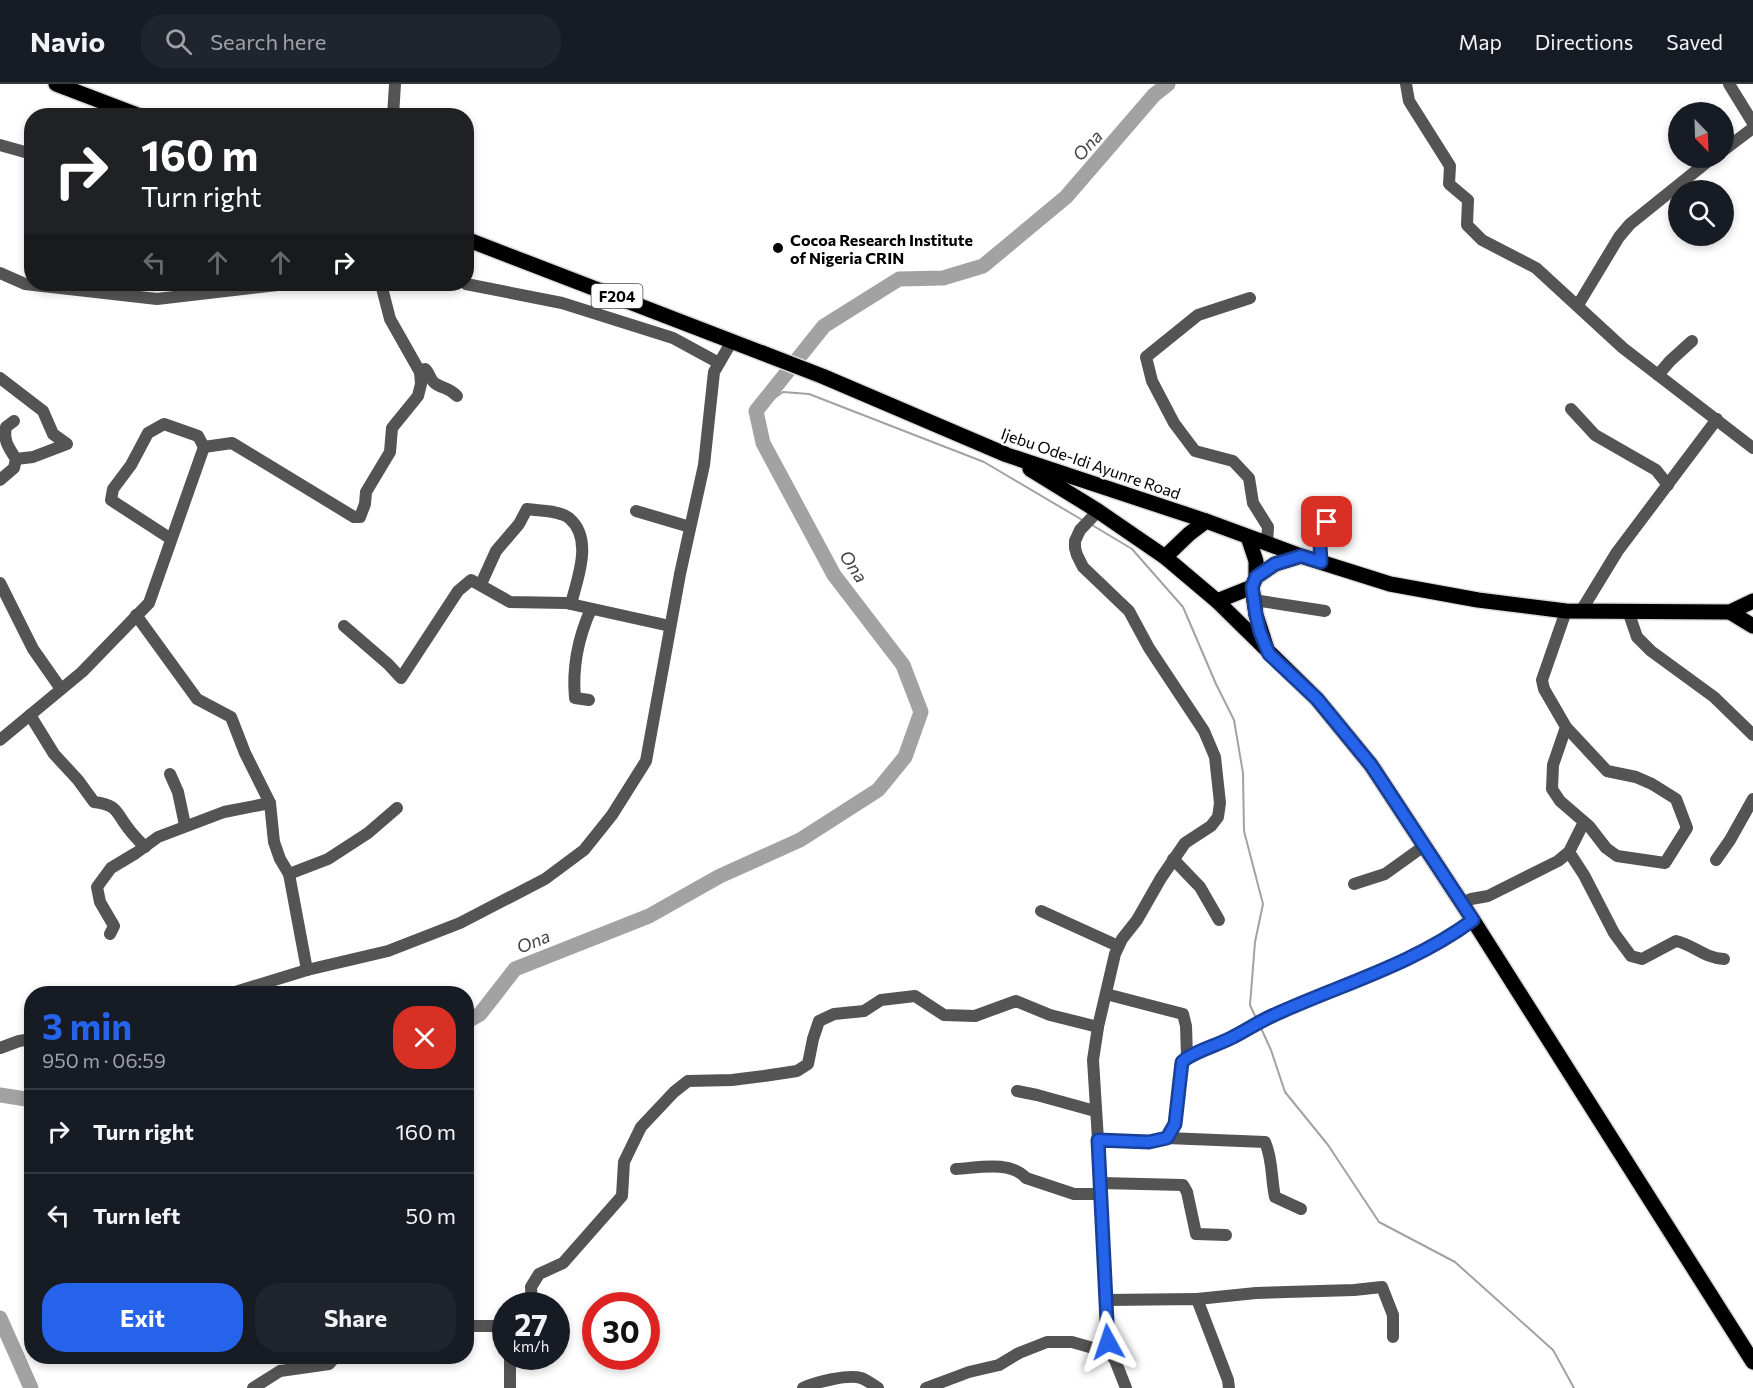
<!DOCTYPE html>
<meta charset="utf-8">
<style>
:root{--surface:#171b24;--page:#20242c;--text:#f1f3f6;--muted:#9ea1a6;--line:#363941;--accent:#2563eb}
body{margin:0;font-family:Commissioner,sans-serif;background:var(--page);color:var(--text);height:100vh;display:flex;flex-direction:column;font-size:22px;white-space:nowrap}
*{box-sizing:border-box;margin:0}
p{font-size:20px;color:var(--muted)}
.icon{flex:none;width:33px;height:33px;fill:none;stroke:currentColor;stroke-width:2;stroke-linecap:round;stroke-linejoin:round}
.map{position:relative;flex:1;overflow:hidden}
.details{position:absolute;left:24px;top:902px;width:450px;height:378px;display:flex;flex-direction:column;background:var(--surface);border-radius:24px;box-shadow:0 3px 9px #0003}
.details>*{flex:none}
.guide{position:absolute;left:24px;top:24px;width:450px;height:183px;border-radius:24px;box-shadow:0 3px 9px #0003;background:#202124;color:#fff;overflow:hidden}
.needle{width:39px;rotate:157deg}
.buttons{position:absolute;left:1668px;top:18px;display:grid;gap:12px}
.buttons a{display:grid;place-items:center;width:66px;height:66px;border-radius:50%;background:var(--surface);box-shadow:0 3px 9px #0003;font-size:30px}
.speed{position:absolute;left:492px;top:1208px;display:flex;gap:12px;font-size:30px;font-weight:700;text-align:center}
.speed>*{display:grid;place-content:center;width:78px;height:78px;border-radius:50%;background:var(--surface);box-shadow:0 3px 9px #0003;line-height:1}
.speed small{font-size:15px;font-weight:400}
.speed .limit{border:9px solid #d22;background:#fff;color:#111}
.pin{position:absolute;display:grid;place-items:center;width:51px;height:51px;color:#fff;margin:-26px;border-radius:12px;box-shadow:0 3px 9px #0006}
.me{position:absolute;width:66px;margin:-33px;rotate:355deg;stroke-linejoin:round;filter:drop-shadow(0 0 4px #0008)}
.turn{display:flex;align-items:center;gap:21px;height:126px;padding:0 18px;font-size:27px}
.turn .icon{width:78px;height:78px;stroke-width:2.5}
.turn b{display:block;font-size:42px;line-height:51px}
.lanes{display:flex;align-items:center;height:57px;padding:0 18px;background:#0003;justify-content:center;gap:30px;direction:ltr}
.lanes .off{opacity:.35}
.round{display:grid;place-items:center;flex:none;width:63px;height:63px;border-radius:24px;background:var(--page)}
.headline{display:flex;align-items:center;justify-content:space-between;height:102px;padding:0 18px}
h1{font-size:36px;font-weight:700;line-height:45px;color:var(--accent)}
.primary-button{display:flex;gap:12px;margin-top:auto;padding:12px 18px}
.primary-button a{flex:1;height:69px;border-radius:24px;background:var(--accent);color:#fff;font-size:24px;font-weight:700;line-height:69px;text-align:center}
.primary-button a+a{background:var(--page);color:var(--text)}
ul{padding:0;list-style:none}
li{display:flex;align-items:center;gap:18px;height:84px;padding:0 18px;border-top:2px solid var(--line)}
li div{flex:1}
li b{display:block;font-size:22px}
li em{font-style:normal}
header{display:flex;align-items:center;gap:36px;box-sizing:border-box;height:84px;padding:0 30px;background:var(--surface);border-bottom:2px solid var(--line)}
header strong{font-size:28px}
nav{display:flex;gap:33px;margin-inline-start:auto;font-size:21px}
.search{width:420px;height:54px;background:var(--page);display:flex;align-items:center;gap:15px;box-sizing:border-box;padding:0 21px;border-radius:24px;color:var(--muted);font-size:22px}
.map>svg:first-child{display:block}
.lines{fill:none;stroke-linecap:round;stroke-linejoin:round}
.stream{stroke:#a2a2a2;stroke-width:2}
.river{stroke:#a2a2a2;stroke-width:15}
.major-casing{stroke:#dbdbdb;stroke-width:18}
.minor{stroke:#545454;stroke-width:12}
.major{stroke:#000;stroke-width:15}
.route-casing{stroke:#184099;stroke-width:15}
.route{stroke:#2563eb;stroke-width:10}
.poi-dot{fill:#000;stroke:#fff;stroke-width:2}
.labels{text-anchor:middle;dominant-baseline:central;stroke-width:4.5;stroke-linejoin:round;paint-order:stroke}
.shield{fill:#fff;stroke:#4c4c4c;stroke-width:1.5}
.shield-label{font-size:15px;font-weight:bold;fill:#000}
.poi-label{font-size:16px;font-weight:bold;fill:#000;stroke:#fff;text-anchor:start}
.street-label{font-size:16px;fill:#000;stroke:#fff}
.water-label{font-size:18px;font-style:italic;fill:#434343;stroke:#fff}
</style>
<header>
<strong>Navio</strong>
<div class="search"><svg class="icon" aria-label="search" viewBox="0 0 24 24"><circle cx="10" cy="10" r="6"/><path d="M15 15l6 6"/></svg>Search here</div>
<nav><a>Map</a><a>Directions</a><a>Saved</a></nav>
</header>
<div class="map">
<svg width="1753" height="1304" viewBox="0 0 1753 1304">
<rect width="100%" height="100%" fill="#fff"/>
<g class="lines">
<!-- stream -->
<g class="stream">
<path d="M 756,327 L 783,308 L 809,310 L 984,378 L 1084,437"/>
<path d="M 1092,441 L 1132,465 L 1183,523 L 1216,600 L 1234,636 L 1243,689 L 1244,747 L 1263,820 L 1255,858 L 1250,921 L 1256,934"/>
<path d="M 1260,942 L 1271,966 L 1285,1008 L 1328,1061 L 1379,1138 L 1455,1178 L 1553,1266 L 1574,1304"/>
</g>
<!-- river -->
<g class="river">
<path d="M 466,938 L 480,930 L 515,885 L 649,832 L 720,792 L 800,756 L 878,706 L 905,673 L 921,628 L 903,581 L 834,491 L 763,359 L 756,327 L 824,242 L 899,195 L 943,194 L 983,182 L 1066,113 L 1154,11 L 1168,0"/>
<path d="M 0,1011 L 32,1016"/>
<path d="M 0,1234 L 31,1304"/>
</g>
<!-- major casing -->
<g class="major-casing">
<g id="major">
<path d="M 56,0 L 140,32"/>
<path d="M 466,155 L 822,292 L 1007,371 L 1206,437 L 1301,472 L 1390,500 L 1478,516 L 1566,527 L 1730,528 L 1753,517"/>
<path d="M 1030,385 L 1098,427 L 1165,473 L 1217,517 L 1317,615 L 1371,681 L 1473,836 L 1753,1278"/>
<path d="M 1248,453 L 1256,477 L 1256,493 L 1252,503 L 1256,531 L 1267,565"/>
<path d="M 1165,473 L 1189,450 L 1206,437"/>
<path d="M 1256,493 L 1275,480 L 1301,472"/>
<path d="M 1217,517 L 1252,503"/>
<path d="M 1730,528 L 1753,542"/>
</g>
</g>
<!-- minor -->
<g class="minor">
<path d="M 1406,0 L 1409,17 L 1450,82 L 1449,100 L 1468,116 L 1467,141 L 1482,156 L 1536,184 L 1623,264 L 1753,364"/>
<path d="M 1729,0 L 1753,39"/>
<path d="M 393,32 L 395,0"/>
<path d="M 0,61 L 32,70"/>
<path d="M 1724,66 L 1753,44"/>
<path d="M 0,189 L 25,200 L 157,215 L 286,200"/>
<path d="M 466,200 L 562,219 L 673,254 L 719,279"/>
<path d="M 1250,214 L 1198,231 L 1146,273 L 1152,297 L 1174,339 L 1195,367 L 1233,377 L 1249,394 L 1253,419 L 1268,443 L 1267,460"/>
<path d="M 1578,221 L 1619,153 L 1630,140 L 1712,74"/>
<path d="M 420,288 L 425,285 C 430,289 430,297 436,300 C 446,306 448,303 457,312"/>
<path d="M 1658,291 L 1670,277 L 1692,257"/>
<path d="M 0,294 L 43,327 L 53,350 L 67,360 L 33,373 L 16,375"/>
<path d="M 1571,325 L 1595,351 L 1656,386 L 1668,401"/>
<path d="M 0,396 L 14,384 L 16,375 C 9,364 3,357 6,343 L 14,337"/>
<path d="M 636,427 L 690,443"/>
<path d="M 1098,427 L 1080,446 L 1075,457 L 1075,464 L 1077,471 L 1083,483 L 1129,527 L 1149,564 L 1204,647 L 1215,673 L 1220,719 L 1218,733 L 1211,742 L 1185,759 L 1161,794 L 1137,836 L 1122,855 L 1115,870 L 1098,943 L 1093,976 L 1098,1056 L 1149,1058 L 1167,1054 L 1175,1039 L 1182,978 L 1187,973 C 1200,965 1215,961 1229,955 C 1244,948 1258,938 1274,931 C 1343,900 1411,881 1473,836"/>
<path d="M 171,455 L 111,416 L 113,405 L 131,381 L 148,349 L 164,340 L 198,352 L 204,363"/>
<path d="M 1321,478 L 1320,461 L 1324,455 L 1329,421"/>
<path d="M 0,499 L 33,565 L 61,605"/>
<path d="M 481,500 L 496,467 L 519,440 L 527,425 C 539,427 559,426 569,434 C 594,455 577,495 571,520"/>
<path d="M 1254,516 L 1325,527"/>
<path d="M 1581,527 L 1617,468 L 1717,335"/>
<path d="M 1628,527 L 1637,553 L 1651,567 L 1714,613 L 1753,651"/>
<path d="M 136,531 L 197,615 L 231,633 L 245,669 L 270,719 L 274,758 L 280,775 L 289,790 L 307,886"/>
<path d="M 344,542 L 388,580 L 401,594 L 458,507 L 471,496 L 510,518 L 566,519 L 670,542"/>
<path d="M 589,616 L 575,614 C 572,582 578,554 591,525"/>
<path d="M 30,631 L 54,670 L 78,696 L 94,718 C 118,721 115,727 128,744 C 133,751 139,757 145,763"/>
<path d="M 1566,643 L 1553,681 L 1552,705 L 1560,717 L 1589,742 L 1606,764 L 1617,772 L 1665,779 L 1687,744 L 1676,715 L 1652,700 L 1636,693 L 1607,687 L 1566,643 L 1544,605 L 1542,596 L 1566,527"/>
<path d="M 0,656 L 82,588 L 149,519 L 204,363 L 232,359 L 354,433 L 360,433 L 365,420 L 366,408 L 390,368 L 392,344 L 418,312 L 421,300 L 420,288 L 390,235 L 381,200"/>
<path d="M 170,690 L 178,708 L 185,741"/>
<path d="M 1569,768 L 1584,791 L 1614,849 L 1631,872 L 1642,875 L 1676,857 C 1694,861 1704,874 1724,875"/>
<path d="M 1173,775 L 1200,803 L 1219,836"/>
<path d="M 1716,776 L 1730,756 L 1753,715"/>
<path d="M 289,790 L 328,775 L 368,749 L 397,724"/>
<path d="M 1354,800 L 1385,790 L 1424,762"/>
<path d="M 1462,819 L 1471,815 L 1488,812 L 1558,777 L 1569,768 L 1584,738"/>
<path d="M 1041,827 L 1118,862"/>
<path d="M 110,850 L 114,842 L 100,818 L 97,803 L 111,784 L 136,769 L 158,753 L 224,728 L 270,719"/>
<path d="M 232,909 L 307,886 L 388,867 L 460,839 L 545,795 L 584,766 L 612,731 L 646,677 L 680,490 L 704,381 L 714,288 L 732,257"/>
<path d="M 1106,910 L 1183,930 L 1186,942 L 1187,973"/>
<path d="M 0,964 L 19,957 L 32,955"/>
<path d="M 1017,1007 L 1037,1011 L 1095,1027"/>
<path d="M 1167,1054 L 1265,1058 C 1273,1076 1271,1095 1275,1113 L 1301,1125"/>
<path d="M 956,1085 C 977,1084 1010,1076 1026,1094 L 1074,1110 L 1102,1110"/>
<path d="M 1101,1099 L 1183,1101 L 1187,1108 L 1196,1150 L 1226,1151"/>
<path d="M 1197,1215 L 1256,1209 L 1354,1206 L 1382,1203 L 1393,1231 L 1393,1253"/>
<path d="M 1105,1216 L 1197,1215 L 1228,1296 L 1229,1304"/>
<path d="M 532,1221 L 531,1203 L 539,1190 L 563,1179 L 622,1112 L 624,1078 L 641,1043 L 674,1008 L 688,997 L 732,996 L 764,992 L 797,987 L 808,980 L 813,955 L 819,937 L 834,930 L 864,927 L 881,916 L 915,912 L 944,931 L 975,932 L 1016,917 L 1050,931 L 1098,943"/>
<path d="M 466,1242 L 506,1242"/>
<path d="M 1106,1265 L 1115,1276 L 1126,1304"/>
<path d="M 510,1272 L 510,1304"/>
<path d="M 253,1304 L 280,1287 L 329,1280 L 336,1272"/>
<path d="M 803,1304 C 816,1298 848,1290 861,1294 C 867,1296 873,1301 878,1304"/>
<path d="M 926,1304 L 969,1288 L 999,1281 L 1019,1269 L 1047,1258 L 1072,1258 L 1100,1266 L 1108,1263 L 1098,1056"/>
</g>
<!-- major -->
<use href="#major" class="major"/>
</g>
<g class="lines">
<!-- route casing -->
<g class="route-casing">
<path id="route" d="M 1108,1258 L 1098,1056 L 1149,1058 L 1167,1054 L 1175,1040 L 1182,978 L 1187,974 C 1201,965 1218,961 1233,953 C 1247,946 1260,937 1274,931 C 1342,900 1412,881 1473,836 L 1371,681 L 1317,615 L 1269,570 L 1260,548 L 1256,531 L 1252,503 L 1256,493 L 1275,480 L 1301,472 L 1321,478 L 1320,461 L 1324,455 L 1327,438"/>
</g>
<!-- route -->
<use href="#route" class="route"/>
</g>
<!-- markers -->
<circle class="poi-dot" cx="778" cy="164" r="6"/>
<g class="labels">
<!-- shield labels -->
<rect class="shield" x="591.5" y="200" width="51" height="24" rx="4.5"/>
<g class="shield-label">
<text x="617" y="212">F204</text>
</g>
<!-- poi labels -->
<g class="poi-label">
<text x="790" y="155">Cocoa Research Institute<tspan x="790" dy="18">of Nigeria CRIN</tspan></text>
</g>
<!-- street labels -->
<g class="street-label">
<text transform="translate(1091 379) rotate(19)">Ijebu Ode-Idi Ayunre Road</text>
</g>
<!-- water labels -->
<g class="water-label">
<text transform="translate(1087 61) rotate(-48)">Ona</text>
<text transform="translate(854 482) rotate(56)">Ona</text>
<text transform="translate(533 857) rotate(-22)">Ona</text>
</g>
</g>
</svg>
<div class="buttons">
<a><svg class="needle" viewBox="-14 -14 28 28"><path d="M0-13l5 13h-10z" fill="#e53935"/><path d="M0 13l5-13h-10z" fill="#9ea1a6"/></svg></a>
<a><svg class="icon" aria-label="search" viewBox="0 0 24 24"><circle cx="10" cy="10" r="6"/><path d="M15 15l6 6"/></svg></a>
</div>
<div class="speed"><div>27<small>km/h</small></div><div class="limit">30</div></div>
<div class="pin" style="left:1327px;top:438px;background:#d93025"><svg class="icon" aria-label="arrive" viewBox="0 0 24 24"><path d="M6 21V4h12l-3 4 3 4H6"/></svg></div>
<svg class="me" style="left:1108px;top:1258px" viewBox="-20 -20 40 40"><path d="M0-17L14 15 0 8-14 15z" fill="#2563eb" stroke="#fff" stroke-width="4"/></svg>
<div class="guide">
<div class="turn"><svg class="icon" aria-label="right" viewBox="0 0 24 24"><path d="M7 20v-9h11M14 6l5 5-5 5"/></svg><div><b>160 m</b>Turn right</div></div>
<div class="lanes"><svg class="icon off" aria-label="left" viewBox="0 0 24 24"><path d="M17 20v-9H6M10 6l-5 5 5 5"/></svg><svg class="icon off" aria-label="ahead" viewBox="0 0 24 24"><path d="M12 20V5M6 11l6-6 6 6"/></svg><svg class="icon off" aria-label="ahead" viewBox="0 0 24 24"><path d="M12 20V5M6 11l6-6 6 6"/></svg><svg class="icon" aria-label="right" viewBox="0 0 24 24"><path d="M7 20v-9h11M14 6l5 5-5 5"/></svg></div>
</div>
<section class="details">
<div class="headline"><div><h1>3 min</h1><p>950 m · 06:59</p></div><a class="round" style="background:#d93025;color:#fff"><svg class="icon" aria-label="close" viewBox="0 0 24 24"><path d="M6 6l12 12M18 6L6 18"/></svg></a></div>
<ul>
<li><svg class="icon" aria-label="right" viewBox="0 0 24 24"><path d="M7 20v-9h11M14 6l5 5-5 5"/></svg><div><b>Turn right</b></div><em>160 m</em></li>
<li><svg class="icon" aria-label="left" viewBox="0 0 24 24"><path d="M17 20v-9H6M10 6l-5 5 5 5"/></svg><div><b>Turn left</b></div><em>50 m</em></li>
</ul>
<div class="primary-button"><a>Exit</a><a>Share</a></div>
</section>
</div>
